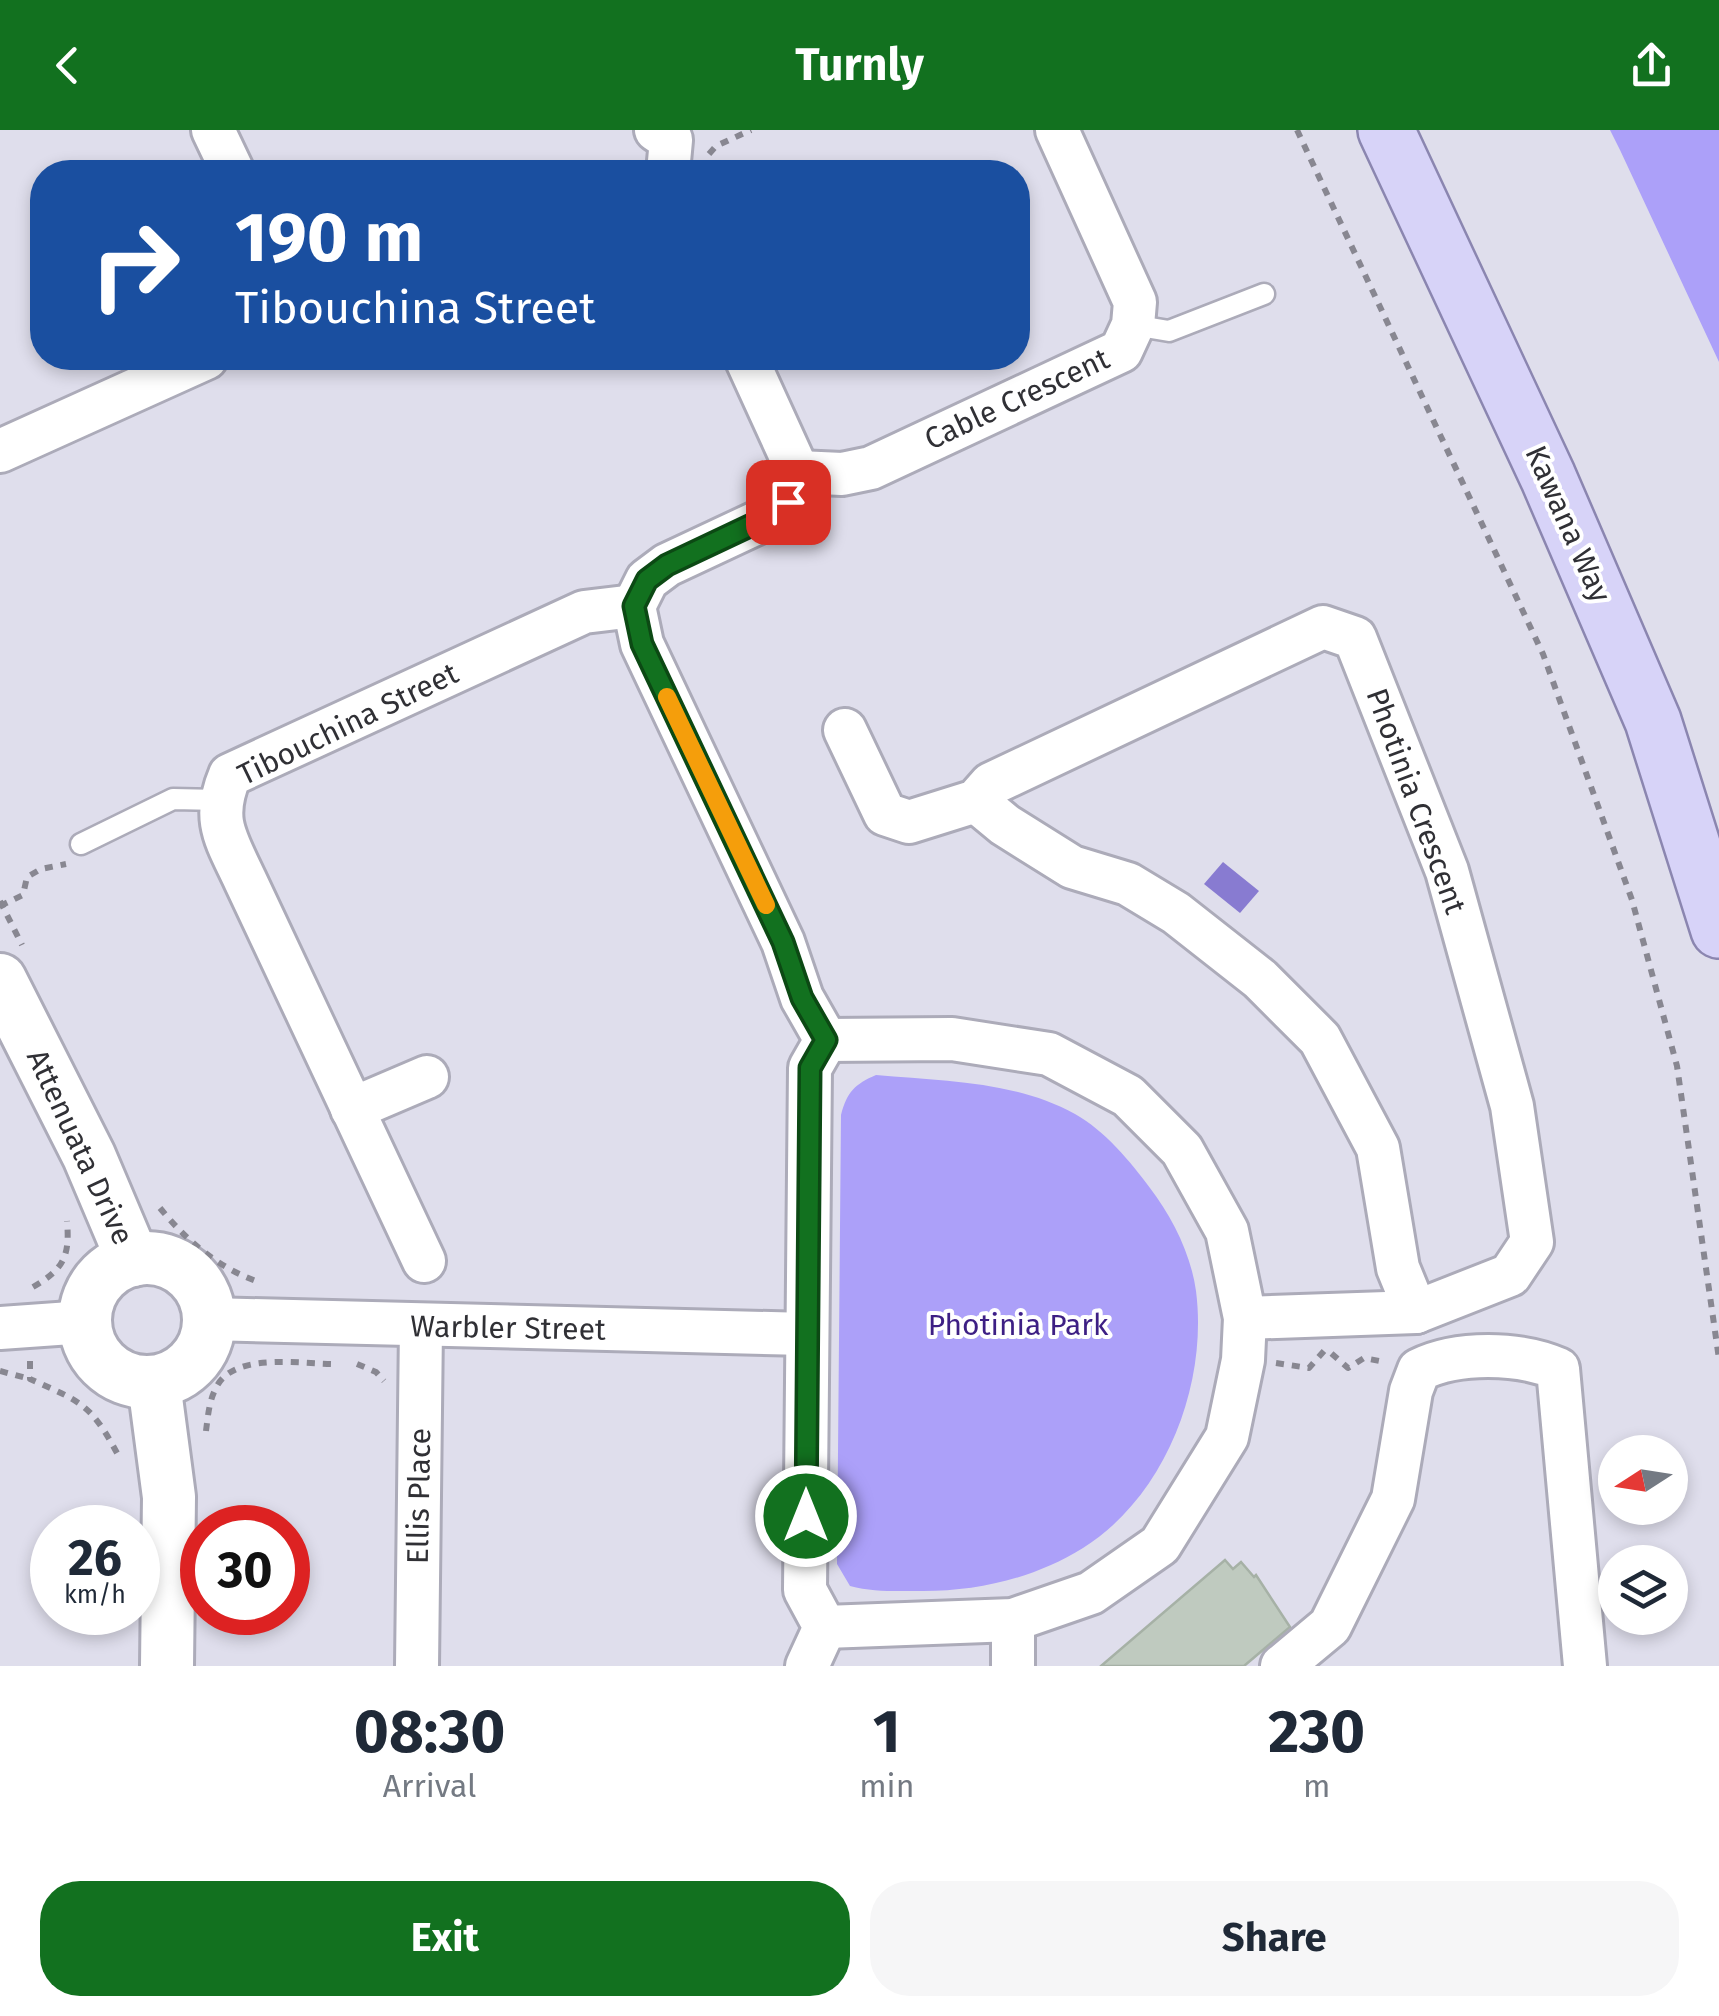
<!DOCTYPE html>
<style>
:root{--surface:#fff;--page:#f6f6f7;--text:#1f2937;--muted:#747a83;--accent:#12711f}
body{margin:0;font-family:"Fira Sans",sans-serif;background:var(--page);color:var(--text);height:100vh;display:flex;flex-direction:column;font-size:38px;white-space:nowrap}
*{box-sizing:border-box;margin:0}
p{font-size:32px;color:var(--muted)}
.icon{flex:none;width:55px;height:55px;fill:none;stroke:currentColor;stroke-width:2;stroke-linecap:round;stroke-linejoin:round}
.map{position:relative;height:1536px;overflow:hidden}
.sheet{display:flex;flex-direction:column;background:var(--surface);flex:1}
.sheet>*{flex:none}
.hud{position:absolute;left:30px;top:30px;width:1000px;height:210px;border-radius:40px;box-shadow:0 5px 15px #0003;background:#1a4fa0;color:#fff;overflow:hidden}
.needle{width:65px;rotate:258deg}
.buttons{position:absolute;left:1598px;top:1305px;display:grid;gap:20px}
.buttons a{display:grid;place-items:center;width:90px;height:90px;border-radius:50%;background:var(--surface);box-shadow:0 5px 15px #0003;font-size:50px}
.speed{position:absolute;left:30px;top:1375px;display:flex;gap:20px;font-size:50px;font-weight:700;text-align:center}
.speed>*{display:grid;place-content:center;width:130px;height:130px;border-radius:50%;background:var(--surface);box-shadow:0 5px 15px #0003;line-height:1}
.speed small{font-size:25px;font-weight:400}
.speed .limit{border:15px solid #d22;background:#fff;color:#111}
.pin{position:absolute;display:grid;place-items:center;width:85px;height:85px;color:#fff;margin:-42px;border-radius:20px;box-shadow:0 5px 15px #0006}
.me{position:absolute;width:110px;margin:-55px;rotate:0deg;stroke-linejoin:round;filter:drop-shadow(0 0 8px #0008)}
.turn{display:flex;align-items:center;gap:35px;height:210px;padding:0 40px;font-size:45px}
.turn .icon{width:130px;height:130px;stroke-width:2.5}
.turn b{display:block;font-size:70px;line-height:85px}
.eta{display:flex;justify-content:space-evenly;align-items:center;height:170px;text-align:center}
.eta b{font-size:60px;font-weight:700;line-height:70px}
.primary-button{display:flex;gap:20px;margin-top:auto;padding:20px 40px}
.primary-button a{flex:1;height:115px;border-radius:40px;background:var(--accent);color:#fff;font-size:40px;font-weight:700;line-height:115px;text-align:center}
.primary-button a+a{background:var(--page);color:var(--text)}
header{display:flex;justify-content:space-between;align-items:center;height:130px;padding:0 40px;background:var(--accent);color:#fff;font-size:45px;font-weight:700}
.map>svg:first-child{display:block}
.green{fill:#aca0f9}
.water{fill:#887bd1}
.building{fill:#bfcabf;stroke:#a6b1a6;stroke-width:2.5}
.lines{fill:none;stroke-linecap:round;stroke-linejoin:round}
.service-casing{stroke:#acabb9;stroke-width:25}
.minor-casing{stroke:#acabb9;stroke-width:48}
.tertiary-casing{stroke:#acabb9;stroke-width:58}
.primary-casing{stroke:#8b86b0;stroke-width:60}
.path{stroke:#888791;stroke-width:6;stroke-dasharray:8 8;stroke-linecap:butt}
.service{stroke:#fff;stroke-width:20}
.minor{stroke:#fff;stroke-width:42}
.tertiary{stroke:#fff;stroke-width:52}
.primary{stroke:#d7d3f8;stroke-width:55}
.route-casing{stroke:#0c4914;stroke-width:25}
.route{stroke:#12711f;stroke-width:18}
.slow{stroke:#f59e0b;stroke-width:18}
.labels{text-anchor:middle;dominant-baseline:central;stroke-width:8;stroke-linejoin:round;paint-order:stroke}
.street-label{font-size:30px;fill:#303035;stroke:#fff}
.park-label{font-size:30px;fill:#3d1f84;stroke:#fff}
</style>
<header><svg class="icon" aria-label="back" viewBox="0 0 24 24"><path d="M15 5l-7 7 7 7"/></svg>Turnly<svg class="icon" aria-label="share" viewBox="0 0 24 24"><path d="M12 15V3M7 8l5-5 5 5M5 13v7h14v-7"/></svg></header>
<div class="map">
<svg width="1719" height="1536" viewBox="0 0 1719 1536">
<rect width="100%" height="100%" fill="#dfdeec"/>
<!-- green -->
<g class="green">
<path d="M 1610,0 L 1719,0 L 1719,232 L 1620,20 Z"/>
<path d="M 876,945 C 943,951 1015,951 1075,984 C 1104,1000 1131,1032 1150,1058 C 1172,1087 1191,1124 1196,1161 C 1208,1254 1166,1366 1083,1418 C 1033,1449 975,1462 917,1461 C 894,1461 872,1462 850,1456 L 837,1434 L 841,985 C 847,962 855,954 876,945 Z"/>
</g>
<!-- water -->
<path class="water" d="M 1223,732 L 1259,761 L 1240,783 L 1204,754 Z"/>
<!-- building -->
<path class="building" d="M 1225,1430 L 1233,1439 L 1241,1432 L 1254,1447 L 1256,1445 L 1290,1497 L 1244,1536 L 1101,1536 Z"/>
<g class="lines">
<!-- service casing -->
<g class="service-casing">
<g id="service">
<path d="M 1133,195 L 1169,201 L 1264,164"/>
<path d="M 81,714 L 173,669 L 219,670"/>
</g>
</g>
<!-- minor casing -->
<g class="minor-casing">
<g id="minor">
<path d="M 213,0 L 233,42"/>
<path d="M 656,0 L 671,10 L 668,42"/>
<path d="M 0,321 L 206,228"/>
<path d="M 798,342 L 842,344 L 871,338 L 1121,221 L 1133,195 L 1135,172 L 1057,0"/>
<path d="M 634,476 L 642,514 L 783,812 L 802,868 L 826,910 L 810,938 L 805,1460 L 825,1497 L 807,1536"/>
<path d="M 634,476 L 647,450 L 667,435 L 763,390 L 788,371 L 798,342 L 746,228"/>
<path d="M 845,600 L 885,684 L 909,692 L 976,671 L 991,654 L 1323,497 L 1355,508 L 1447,741 L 1512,976 L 1532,1112 L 1510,1145 L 1416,1182 L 1245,1188"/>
<path d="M 976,671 L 1005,695 L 1072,737 L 1128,754 L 1176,783 L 1260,849 L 1320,909 L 1378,1018 L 1398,1138 L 1416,1182"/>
<path d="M 352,979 L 427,947"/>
<path d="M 424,1131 L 245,750 C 226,709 211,690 230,645 L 584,482 L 634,476"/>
<path d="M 209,1189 L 807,1204"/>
<path d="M 0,1198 L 85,1192"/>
<path d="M 1013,1490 L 1013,1536"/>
<path d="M 825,1497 L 1013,1490 L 1091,1463 L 1160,1415 L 1227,1307 L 1243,1230 L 1245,1188 L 1227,1101 L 1182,1020 L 1128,966 L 1049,924 L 952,909 L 826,910"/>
<path d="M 417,1536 L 421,1196"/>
<path d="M 1282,1536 L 1330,1496 L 1393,1369 L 1411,1261 L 1419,1240 C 1457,1221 1519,1222 1558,1239 L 1585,1536"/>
</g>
</g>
<!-- tertiary casing -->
<g class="tertiary-casing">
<g id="tertiary">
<path d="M 0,850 L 89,1026 L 133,1130"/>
<circle cx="147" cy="1190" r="62"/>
<path d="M 154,1253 L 169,1367 L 167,1536"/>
</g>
</g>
<!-- primary casing -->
<g class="primary-casing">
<path id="primary" d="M 1386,0 L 1548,347 L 1653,591 L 1719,800"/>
</g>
<!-- path -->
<g class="path">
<path d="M 1297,0 L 1543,524 L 1632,770 L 1677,936 L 1719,1229"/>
<path d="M 709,24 L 716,16 L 751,0"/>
<path d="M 0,771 L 22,815"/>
<path d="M 0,776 L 23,765 L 27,747 L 41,739 L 66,734"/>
<path d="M 160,1078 C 186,1110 217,1137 256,1151"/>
<path d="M 33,1157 C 64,1139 70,1126 67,1091"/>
<path d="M 30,1231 L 30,1249 C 81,1272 90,1273 117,1323"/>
<path d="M 1276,1233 L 1309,1238 L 1324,1221 L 1331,1223 L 1348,1238 L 1364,1228 L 1385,1232"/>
<path d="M 357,1234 L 376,1242 L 384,1251"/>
<path d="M 0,1241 L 30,1249"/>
<path d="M 206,1301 C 208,1286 209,1270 217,1256 C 235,1222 302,1234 335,1234"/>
</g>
<!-- service -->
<use href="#service" class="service"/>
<!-- minor -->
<use href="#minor" class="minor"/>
<!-- tertiary -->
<use href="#tertiary" class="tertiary"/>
<!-- primary -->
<use href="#primary" class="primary"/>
</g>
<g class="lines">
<!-- route casing -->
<g class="route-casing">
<path id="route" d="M 788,372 L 762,390 L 667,435 L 647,450 L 634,476 L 642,514 L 783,812 L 802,868 L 826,910 L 810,938 L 806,1386"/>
</g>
<!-- route -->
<use href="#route" class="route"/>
<!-- slow -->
<path class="slow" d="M 667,567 L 766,775"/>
</g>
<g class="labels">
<!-- street labels -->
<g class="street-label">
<text transform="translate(1017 269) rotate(-25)">Cable Crescent</text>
<text transform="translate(1568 394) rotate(66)">Kawana Way</text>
<text transform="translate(348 594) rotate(-26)">Tibouchina Street</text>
<text transform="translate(1416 671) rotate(70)">Photinia Crescent</text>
<text transform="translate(80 1017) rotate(65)">Attenuata Drive</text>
<text transform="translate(508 1198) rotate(1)">Warbler Street</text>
<text transform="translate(419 1366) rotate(-89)">Ellis Place</text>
</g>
<!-- park labels -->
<g class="park-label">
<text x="1018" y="1195">Photinia Park</text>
</g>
</g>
</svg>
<div class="buttons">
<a><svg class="needle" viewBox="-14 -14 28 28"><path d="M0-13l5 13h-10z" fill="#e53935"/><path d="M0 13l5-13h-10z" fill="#747a83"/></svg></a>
<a><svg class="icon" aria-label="layers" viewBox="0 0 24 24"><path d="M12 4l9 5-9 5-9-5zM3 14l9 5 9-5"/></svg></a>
</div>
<div class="speed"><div>26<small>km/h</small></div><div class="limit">30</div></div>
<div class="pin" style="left:788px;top:372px;background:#d93025"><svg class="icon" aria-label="arrive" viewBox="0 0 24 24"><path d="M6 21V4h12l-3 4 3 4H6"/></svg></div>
<svg class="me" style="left:806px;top:1386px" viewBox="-20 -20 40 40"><circle r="17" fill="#12711f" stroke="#fff" stroke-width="3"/><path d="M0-11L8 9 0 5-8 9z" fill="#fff"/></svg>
<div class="hud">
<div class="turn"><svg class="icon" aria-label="right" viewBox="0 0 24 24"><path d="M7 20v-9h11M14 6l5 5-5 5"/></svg><div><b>190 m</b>Tibouchina Street</div></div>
</div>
</div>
<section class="sheet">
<div class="eta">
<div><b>08:30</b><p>Arrival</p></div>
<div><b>1</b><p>min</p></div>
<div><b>230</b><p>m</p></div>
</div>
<div class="primary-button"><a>Exit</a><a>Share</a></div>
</section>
